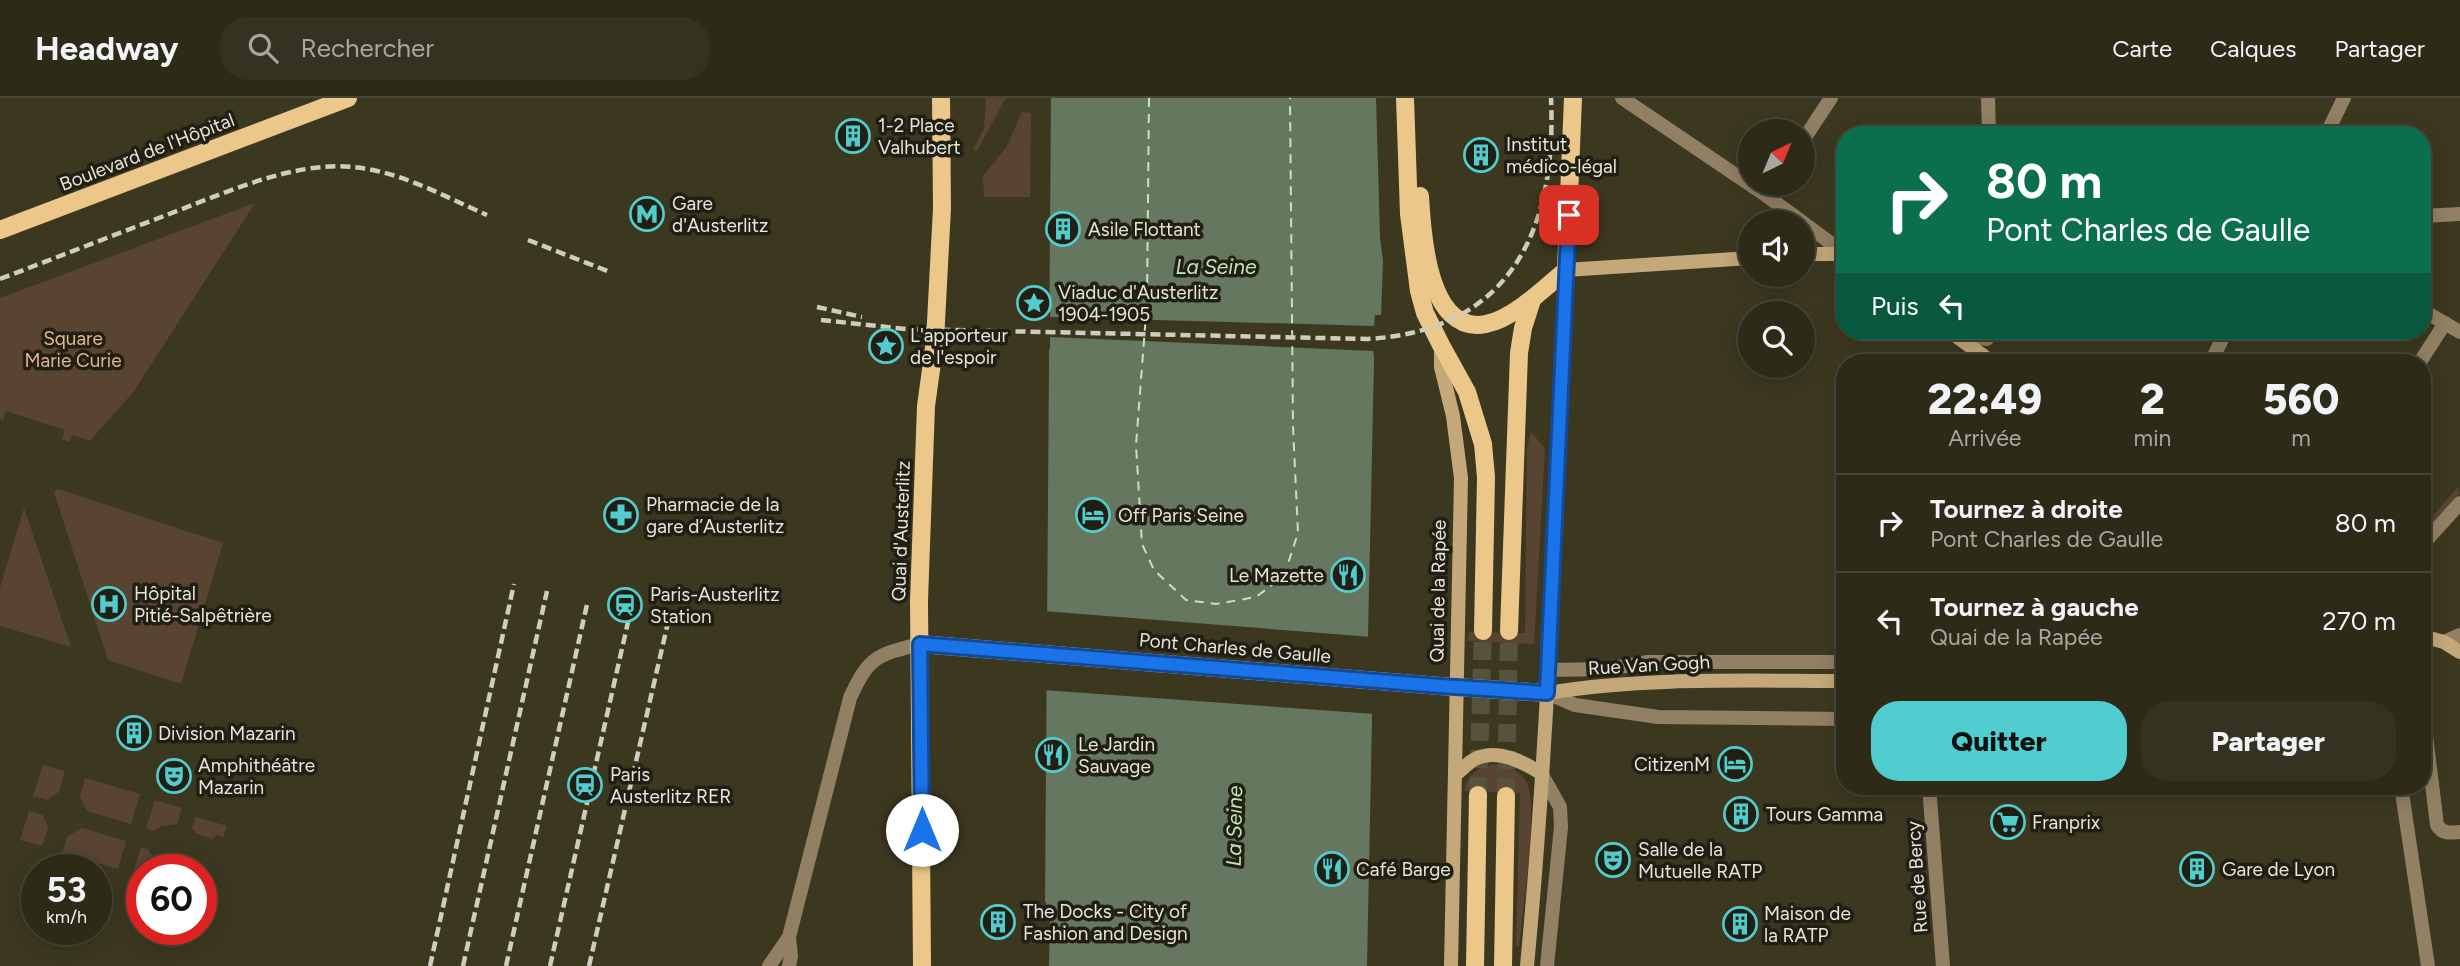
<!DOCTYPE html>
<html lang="fr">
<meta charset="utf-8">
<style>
:root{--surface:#2d2a18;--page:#353221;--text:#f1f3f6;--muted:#a7a7a2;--line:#484637;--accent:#52cdcf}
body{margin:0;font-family:Figtree,sans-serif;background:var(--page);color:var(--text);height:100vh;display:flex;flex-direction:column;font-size:26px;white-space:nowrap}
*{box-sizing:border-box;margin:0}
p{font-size:23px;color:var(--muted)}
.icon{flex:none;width:38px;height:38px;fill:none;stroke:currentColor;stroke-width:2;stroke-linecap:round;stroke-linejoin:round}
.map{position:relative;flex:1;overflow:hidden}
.side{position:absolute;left:1836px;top:256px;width:595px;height:441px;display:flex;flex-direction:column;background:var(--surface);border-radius:28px;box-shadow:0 4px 18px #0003,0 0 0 2px var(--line)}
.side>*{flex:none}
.hud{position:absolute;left:1836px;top:28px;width:595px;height:214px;border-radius:28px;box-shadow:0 4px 18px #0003,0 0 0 2px var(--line);background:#0b6e4f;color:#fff;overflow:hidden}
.needle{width:46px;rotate:43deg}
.controls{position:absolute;left:1738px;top:21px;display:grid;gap:14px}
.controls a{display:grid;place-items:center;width:77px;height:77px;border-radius:50%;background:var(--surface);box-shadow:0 4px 18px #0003,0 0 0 2px var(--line);font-size:35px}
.speed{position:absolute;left:21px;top:756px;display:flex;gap:14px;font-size:35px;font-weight:700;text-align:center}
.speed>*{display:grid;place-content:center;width:91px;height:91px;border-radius:50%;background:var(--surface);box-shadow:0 4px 18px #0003,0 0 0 2px var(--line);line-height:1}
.speed small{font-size:18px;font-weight:400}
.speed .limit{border:10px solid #d22;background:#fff;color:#111}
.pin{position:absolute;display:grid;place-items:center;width:60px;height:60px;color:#fff;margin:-30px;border-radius:14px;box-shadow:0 4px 10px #0006}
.me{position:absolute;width:77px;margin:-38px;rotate:0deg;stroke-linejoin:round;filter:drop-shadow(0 0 5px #0008)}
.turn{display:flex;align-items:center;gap:24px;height:147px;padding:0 35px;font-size:32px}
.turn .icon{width:91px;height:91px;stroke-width:2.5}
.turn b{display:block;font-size:49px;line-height:60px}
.then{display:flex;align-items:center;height:66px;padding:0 35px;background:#0003;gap:14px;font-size:26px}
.eta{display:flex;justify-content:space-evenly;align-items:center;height:119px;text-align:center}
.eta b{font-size:42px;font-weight:800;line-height:49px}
.action{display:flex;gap:14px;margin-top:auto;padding:14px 35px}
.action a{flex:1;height:80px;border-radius:28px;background:var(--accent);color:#111;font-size:28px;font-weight:800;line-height:80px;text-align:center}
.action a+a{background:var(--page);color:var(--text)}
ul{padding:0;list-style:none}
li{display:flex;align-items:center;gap:21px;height:98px;padding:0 35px;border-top:2px solid var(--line)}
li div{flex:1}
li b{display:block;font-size:26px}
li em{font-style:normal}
header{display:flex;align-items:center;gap:42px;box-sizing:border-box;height:98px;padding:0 35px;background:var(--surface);border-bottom:2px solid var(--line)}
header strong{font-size:33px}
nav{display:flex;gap:38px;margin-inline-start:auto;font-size:24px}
.search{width:490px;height:63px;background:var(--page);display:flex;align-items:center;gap:18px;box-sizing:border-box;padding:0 24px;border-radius:28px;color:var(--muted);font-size:26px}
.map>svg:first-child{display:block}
.green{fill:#594432}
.water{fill:#65785f}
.pier{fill:#3c3820}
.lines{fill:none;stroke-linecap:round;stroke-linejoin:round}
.ferry{stroke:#c1e6b7;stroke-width:2;stroke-dasharray:9 7;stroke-linecap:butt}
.primary-tunnel{stroke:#56523b;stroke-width:18;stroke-dasharray:18 9;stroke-linecap:butt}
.minor{stroke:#918063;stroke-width:14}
.tertiary{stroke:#918063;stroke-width:14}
.secondary{stroke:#c4a879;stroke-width:14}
.primary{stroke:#ebc78a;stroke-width:18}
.rail{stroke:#cfcdbd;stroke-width:4.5;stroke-dasharray:10 5;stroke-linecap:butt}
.route-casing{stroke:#114b97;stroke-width:18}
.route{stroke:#1a73e8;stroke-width:12}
.labels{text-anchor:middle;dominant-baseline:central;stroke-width:7;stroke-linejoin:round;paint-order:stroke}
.poi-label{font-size:19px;fill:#e7e5d7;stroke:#211f14;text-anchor:start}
.street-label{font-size:19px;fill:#e7e5d7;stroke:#211f14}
.park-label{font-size:19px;fill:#e3b58f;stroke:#211f14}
.water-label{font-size:21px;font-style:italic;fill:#c1e6b7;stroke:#211f14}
</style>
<header>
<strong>Headway</strong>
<div class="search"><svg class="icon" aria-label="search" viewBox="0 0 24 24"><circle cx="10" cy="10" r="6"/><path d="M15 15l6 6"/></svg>Rechercher</div>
<nav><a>Carte</a><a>Calques</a><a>Partager</a></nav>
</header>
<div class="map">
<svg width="2460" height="868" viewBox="0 0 2460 868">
<rect width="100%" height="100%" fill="#3c3820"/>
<!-- green -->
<g class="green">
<path d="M 986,0 L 1006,0 L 977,53 L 973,51 L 984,31 Z"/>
<path d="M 1022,14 L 1031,15 L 1030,99 L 984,99 L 983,78 L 1006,50 Z"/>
<path d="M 255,105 L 134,293 L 90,343 L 72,337 L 70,344 L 62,341 L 65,332 L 6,313 L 3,322 L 0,321 L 0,200 Z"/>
<path d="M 1531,334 L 1545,350 L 1534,546 L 1468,543 L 1469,534 L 1525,535 L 1527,351 Z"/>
<path d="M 2458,389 L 2460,395 L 2424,436 L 2422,430 Z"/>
<path d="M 58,391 L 223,445 L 181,586 L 108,562 L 54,394 Z"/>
<path d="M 24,410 L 71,549 L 0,528 L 0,490 Z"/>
<path d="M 1495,666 C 1508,668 1520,672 1527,685 C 1539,711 1522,814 1519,848 L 1516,848 L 1520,695 L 1464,693 C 1468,676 1478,669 1495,666 Z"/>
<path d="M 43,667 L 65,673 L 59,694 L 47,702 L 33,698 Z"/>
<path d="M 85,680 L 140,696 L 131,726 L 87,713 L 80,699 Z"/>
<path d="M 155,702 L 182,710 L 177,726 L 161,728 L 153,733 L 146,731 Z"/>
<path d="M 29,713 L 43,717 L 48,730 L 42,748 L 20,742 Z"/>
<path d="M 196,719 L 227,728 L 223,739 L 217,737 L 212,741 L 195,735 L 195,732 L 192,731 Z"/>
<path d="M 82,730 L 126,743 L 118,771 L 62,755 L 68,738 Z"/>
<path d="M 141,749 L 148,751 L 154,761 L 162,766 L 161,769 L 164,770 L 163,772 L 142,772 L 142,780 L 132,778 Z"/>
</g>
<!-- water -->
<path class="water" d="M 1051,0 L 1376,0 L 1380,140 L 1383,163 L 1381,217 L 1375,217 L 1368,538 L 1372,622 L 1367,868 L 1049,868 L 1050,815 L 1045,803 Z"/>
<!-- pier -->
<g class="pier">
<path d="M 1046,210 L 1050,210 L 1050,219 L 1374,228 L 1375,217 L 1384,217 L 1378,220 L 1377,253 L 1379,263 L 1375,263 L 1373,253 L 1050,239 L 1050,251 L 1045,251 Z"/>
<path d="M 1043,513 L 1372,539 L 1375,616 L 1043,592 Z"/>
</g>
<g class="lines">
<!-- ferry -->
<path class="ferry" d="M 1149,0 L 1147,203 L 1136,347 L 1142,446 L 1154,472 L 1186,502 L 1216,506 L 1256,499 L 1284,478 L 1298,435 L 1293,329 L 1290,0"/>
<!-- primary-tunnel -->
<g class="primary-tunnel">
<path d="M 1478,697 L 1483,533"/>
<path d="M 1506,698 L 1509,533"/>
</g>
<!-- minor -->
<g class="minor">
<path d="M 1622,0 L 1767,98 L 1844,155"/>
<path d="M 1988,0 L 1989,37"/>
<path d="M 1802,44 L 1831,0"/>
<path d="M 1767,98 L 1775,86"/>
<path d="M 2422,118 L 2460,116"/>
<path d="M 2422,212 L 2460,234"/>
<path d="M 1953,236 L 1987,241"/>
<path d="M 2420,264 L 2445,225"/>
<path d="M 2422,447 L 2460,405"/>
<path d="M 2444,544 L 2460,537"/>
<path d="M 1548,572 L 1608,571 L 1648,564 L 1844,564"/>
<path d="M 1547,595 L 1575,607 L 1658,619 L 1844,621"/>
<path d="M 2422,605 L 2437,727 C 2442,736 2451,735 2460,734"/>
<path d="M 1929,688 L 1943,868"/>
</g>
<!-- tertiary -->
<g class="tertiary">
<path d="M 2326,37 L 2344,0"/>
<path d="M 2211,264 L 2226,233"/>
<path d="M 1541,675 L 1560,709 L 1561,729 L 1547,868"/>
<path d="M 2401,688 L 2428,868"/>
<path d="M 769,868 L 789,839 L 850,600 C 869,558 877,557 920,546"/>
<path d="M 789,868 L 791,858 L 789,839"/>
</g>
<!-- secondary -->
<g class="secondary">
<path d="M 1802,156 L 1844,156"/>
<path d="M 1949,233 L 1992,264"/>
<path d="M 1441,249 L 1441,269 L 1453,318 L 1461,380 L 1451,868"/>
<path d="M 2422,538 L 2444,544 L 2460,554"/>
<path d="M 1547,595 C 1645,579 1745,583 1844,583"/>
<path d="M 1455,677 C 1462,672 1469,663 1477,660 C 1499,651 1523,664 1541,675"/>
<path d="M 1527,868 C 1549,637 1556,404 1566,172 L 1750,160"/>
</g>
<!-- primary -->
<g class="primary">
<path d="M 1405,0 L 1409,116 L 1419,193 L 1425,215 L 1441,247 L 1467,294 L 1483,346 L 1486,379 L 1483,533"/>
<path d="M 1420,98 C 1422,136 1428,238 1486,226 C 1513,221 1546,189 1566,172 L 1573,0"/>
<path d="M 0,132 L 348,0"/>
<path d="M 1509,533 L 1519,255 L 1523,230 L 1532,202"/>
<path d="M 920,546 L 1440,588 L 1547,595"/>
<path d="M 922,868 L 919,503 L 926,308 L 935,243 L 942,110 L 941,0"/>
<path d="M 1475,868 L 1478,697"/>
<path d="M 1503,868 L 1506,698"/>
</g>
<!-- rail -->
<g class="rail">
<path d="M 528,142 L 610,174"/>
<path d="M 0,181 C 55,160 109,139 164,118 C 220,97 292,63 352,69 C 400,73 443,98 487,117"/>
<path d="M 817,209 L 862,219"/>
<path d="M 821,222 L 906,231 L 1367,241 C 1511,233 1557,131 1551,0"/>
<path d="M 430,868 L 514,486"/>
<path d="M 463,868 L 547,493"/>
<path d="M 506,868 L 588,502"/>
<path d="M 550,868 L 631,511"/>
<path d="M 589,868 L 669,520"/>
</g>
</g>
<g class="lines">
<!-- route casing -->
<g class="route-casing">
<path id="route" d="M 922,732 L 920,546 L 1440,588 L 1547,595 L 1569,117"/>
</g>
<!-- route -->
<use href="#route" class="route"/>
</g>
<!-- icons -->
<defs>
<g id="building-ring" transform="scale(1.75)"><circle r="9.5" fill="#211f14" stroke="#52cdcf" stroke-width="1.5"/><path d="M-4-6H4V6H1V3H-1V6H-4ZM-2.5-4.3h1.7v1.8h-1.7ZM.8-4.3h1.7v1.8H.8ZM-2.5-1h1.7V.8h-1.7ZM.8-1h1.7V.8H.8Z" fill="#52cdcf"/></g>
<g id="metro-ring" transform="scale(1.75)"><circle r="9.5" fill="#211f14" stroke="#52cdcf" stroke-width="1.5"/><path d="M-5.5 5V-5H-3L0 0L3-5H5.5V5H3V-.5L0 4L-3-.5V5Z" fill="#52cdcf"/></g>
<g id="sight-ring" transform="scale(1.75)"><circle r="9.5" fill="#211f14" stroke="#52cdcf" stroke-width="1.5"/><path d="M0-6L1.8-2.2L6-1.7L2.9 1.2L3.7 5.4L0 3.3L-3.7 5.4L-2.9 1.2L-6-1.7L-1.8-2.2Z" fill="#52cdcf"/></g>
<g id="pharmacy-ring" transform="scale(1.75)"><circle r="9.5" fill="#211f14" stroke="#52cdcf" stroke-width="1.5"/><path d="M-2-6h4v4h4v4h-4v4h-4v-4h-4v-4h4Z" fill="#52cdcf"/></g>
<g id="hotel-ring" transform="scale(1.75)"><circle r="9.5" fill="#211f14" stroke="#52cdcf" stroke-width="1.5"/><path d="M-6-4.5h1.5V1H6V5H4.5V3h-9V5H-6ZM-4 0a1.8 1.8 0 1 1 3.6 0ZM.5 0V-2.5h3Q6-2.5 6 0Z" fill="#52cdcf"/></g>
<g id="restaurant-ring" transform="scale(1.75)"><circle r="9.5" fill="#211f14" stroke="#52cdcf" stroke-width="1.5"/><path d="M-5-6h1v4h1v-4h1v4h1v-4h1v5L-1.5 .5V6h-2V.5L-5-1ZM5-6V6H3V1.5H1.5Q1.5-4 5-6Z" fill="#52cdcf"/></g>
<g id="hospital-ring" transform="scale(1.75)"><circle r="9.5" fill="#211f14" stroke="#52cdcf" stroke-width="1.5"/><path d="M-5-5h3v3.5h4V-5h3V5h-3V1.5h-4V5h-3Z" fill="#52cdcf"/></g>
<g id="station-ring" transform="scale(1.75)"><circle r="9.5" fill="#211f14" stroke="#52cdcf" stroke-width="1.5"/><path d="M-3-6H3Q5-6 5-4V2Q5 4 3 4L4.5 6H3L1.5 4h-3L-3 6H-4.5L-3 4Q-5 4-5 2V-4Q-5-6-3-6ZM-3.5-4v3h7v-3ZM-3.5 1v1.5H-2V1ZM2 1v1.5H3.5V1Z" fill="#52cdcf"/></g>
<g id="theatre-ring" transform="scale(1.75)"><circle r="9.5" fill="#211f14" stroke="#52cdcf" stroke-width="1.5"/><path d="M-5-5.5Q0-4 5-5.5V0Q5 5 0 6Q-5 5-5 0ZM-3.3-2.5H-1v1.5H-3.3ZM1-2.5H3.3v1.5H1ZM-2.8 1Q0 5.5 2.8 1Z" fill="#52cdcf"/></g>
<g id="supermarket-ring" transform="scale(1.75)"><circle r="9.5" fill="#211f14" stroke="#52cdcf" stroke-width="1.5"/><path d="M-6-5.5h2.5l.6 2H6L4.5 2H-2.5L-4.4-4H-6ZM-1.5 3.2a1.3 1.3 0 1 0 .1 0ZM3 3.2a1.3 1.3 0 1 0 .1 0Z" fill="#52cdcf"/></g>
</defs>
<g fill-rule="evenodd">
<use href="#building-ring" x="853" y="38"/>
<use href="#building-ring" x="1481" y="57"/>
<use href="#metro-ring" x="647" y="116"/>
<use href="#building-ring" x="1063" y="131"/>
<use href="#sight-ring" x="1034" y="205"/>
<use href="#sight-ring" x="886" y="248"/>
<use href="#pharmacy-ring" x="621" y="417"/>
<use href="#hotel-ring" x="1093" y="417"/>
<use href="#restaurant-ring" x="1348" y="477"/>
<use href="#hospital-ring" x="109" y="506"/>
<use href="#station-ring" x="625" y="507"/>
<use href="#building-ring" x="134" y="635"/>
<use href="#restaurant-ring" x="1053" y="657"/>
<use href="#hotel-ring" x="1735" y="666"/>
<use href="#theatre-ring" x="174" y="678"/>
<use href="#station-ring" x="585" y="687"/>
<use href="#building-ring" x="1741" y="716"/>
<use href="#supermarket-ring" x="2008" y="724"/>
<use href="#theatre-ring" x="1613" y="762"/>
<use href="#restaurant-ring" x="1332" y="771"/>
<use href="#building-ring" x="2197" y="771"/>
<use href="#building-ring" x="998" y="824"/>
<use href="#building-ring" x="1740" y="826"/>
</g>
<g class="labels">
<!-- poi labels -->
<g class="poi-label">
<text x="878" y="27">1-2 Place<tspan x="878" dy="22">Valhubert</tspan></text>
<text x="1506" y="46">Institut<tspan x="1506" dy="22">médico-légal</tspan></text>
<text x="672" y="105">Gare<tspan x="672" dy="22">d'Austerlitz</tspan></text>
<text x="1088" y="131">Asile Flottant</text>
<text x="1058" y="194">Viaduc d'Austerlitz<tspan x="1058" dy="22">1904-1905</tspan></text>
<text x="910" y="237">L'apporteur<tspan x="910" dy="22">de l'espoir</tspan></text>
<text x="646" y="406">Pharmacie de la<tspan x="646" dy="22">gare d’Austerlitz</tspan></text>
<text x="1118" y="417">Off Paris Seine</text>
<text x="1324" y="477" text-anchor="end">Le Mazette</text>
<text x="134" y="495">Hôpital<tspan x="134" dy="22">Pitié-Salpêtrière</tspan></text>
<text x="650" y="496">Paris-Austerlitz<tspan x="650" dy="22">Station</tspan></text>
<text x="158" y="635">Division Mazarin</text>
<text x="1078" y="646">Le Jardin<tspan x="1078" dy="22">Sauvage</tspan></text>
<text x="1710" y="666" text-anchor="end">CitizenM</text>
<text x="198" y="667">Amphithéâtre<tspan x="198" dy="22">Mazarin</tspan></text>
<text x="610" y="676">Paris<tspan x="610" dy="22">Austerlitz RER</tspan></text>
<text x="1766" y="716">Tours Gamma</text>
<text x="2032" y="724">Franprix</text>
<text x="1638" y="751">Salle de la<tspan x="1638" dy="22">Mutuelle RATP</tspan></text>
<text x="1356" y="771">Café Barge</text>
<text x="2222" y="771">Gare de Lyon</text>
<text x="1023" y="813">The Docks - City of<tspan x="1023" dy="22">Fashion and Design</tspan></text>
<text x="1764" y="815">Maison de<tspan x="1764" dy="22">la RATP</tspan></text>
</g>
<!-- street labels -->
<g class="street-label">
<text transform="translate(147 54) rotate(-21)">Boulevard de l'Hôpital</text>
<text transform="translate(901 433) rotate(-88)">Quai d'Austerlitz</text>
<text transform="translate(1438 493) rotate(-89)">Quai de la Rapée</text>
<text transform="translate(1235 550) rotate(5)">Pont Charles de Gaulle</text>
<text transform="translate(1649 567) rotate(-3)">Rue Van Gogh</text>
<text transform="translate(1917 779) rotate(-94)">Rue de Bercy</text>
</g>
<!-- park labels -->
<g class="park-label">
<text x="73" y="240">Square<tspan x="73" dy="22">Marie Curie</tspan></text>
</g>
<!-- water labels -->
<g class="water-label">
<text x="1216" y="168">La Seine</text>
<text transform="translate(1234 728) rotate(-89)">La Seine</text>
</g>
</g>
</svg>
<div class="controls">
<a><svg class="needle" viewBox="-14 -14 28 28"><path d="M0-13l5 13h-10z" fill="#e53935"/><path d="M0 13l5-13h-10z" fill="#a7a7a2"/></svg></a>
<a><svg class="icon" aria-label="sound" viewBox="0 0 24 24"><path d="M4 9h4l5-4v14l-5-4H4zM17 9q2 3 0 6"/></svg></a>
<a><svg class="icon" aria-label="search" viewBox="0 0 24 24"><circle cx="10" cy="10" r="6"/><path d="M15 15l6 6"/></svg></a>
</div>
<div class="speed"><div>53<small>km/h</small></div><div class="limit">60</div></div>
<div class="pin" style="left:1569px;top:117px;background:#d93025"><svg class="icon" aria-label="arrive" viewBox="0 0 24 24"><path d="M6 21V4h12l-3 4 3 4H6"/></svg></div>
<svg class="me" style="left:922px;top:732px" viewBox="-20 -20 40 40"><circle r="19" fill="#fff"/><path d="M0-13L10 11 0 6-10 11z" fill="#1a73e8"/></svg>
<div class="hud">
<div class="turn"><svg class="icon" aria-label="right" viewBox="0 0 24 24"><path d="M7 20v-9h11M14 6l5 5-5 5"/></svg><div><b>80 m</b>Pont Charles de Gaulle</div></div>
<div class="then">Puis<svg class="icon" aria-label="left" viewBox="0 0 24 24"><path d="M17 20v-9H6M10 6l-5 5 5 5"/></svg></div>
</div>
<section class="side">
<div class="eta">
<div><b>22:49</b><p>Arrivée</p></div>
<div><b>2</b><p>min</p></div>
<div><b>560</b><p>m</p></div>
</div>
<ul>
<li><svg class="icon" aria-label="right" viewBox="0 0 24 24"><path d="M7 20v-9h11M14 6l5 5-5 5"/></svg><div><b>Tournez à droite</b><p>Pont Charles de Gaulle</p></div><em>80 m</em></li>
<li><svg class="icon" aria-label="left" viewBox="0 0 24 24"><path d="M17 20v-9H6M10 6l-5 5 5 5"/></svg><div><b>Tournez à gauche</b><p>Quai de la Rapée</p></div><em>270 m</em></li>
</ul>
<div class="action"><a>Quitter</a><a>Partager</a></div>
</section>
</div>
